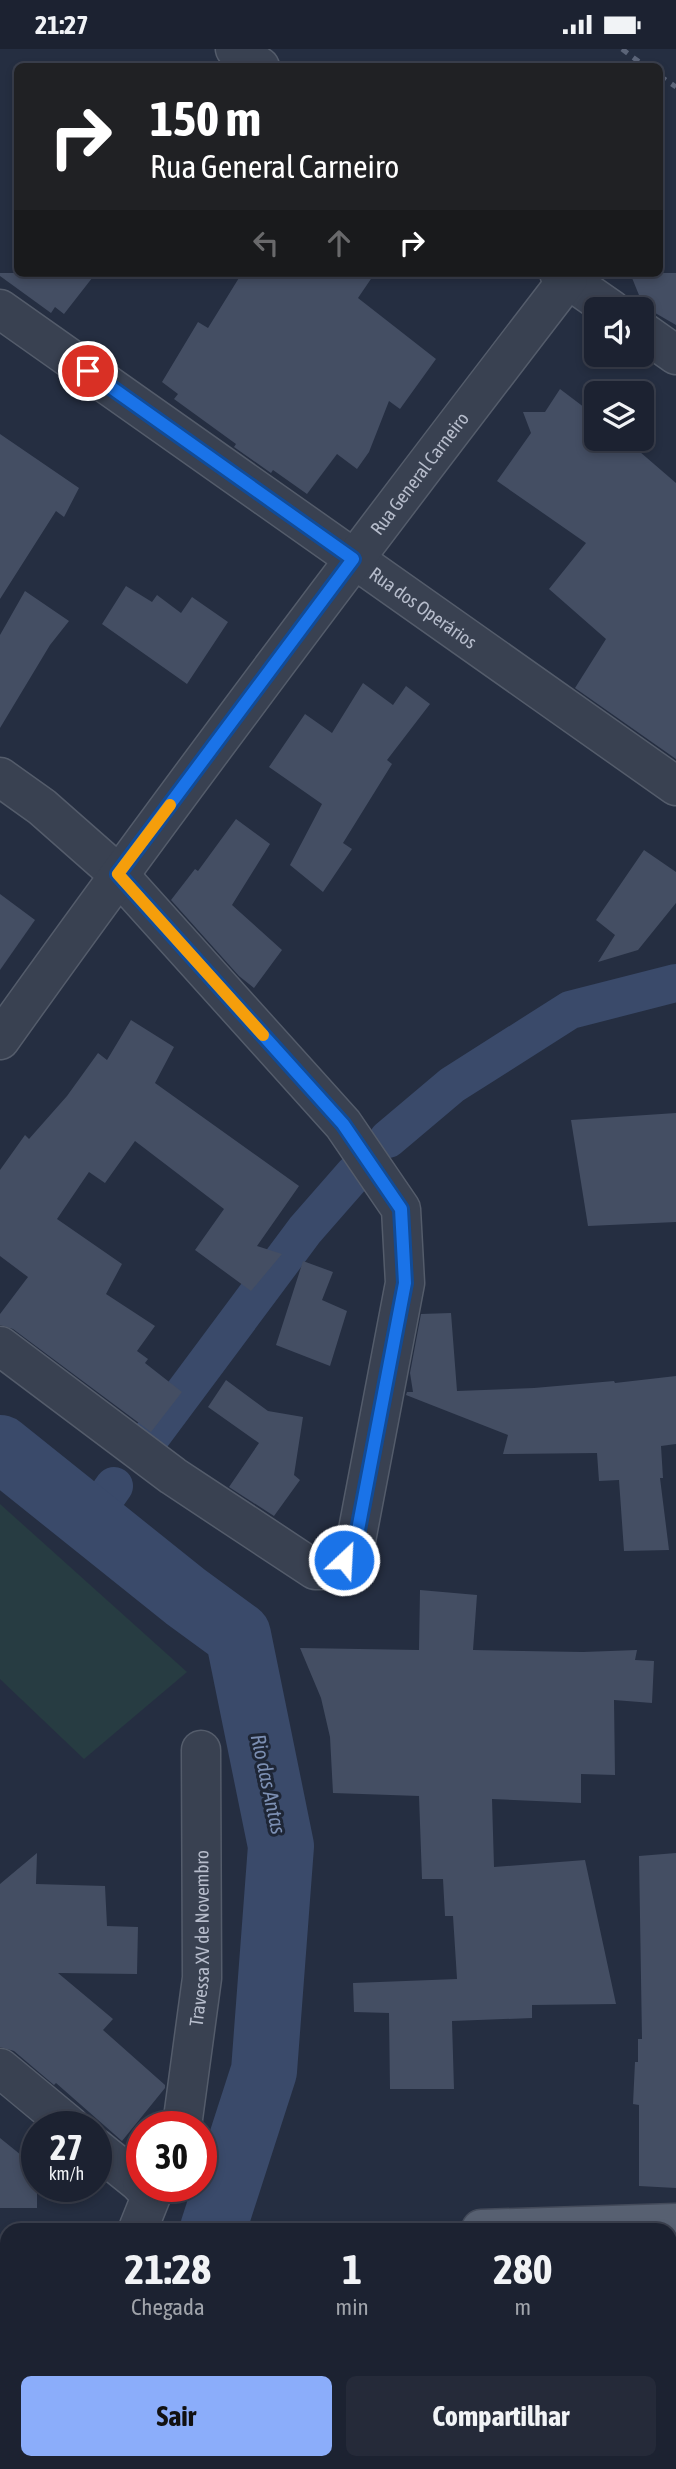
<!DOCTYPE html>
<html lang="pt">
<meta charset="utf-8">
<style>
:root{--surface:#1c2231;--page:#252a39;--text:#f1f3f6;--muted:#a0a4ab;--line:#3a3f4d;--accent:#8badfa}
body{margin:0;font-family:"Asap Condensed",sans-serif;background:var(--page);color:var(--text);height:100vh;display:flex;flex-direction:column;font-size:26px;white-space:nowrap}
*{box-sizing:border-box;margin:0}
p{font-size:23px;color:var(--muted)}
.icon{flex:none;width:38px;height:38px;fill:none;stroke:currentColor;stroke-width:2;stroke-linecap:round;stroke-linejoin:round}
.map{position:relative;flex:1;overflow:hidden}
.details{position:absolute;left:0px;top:2174px;width:677px;height:247px;display:flex;flex-direction:column;background:var(--surface);border-radius:21px 21px 0 0;box-shadow:0 4px 10px #0003,0 0 0 2px var(--line)}
.details>*{flex:none}
.hud{position:absolute;left:14px;top:14px;width:649px;height:214px;border-radius:10px;box-shadow:0 4px 10px #0003,0 0 0 2px var(--line);background:#202124;color:#fff;overflow:hidden}
.fabs{position:absolute;left:584px;top:248px;display:grid;gap:14px}
.fabs a{display:grid;place-items:center;width:70px;height:70px;border-radius:10px;background:var(--surface);box-shadow:0 4px 10px #0003,0 0 0 2px var(--line);font-size:35px}
.speed{position:absolute;left:21px;top:2062px;display:flex;gap:14px;font-size:35px;font-weight:700;text-align:center}
.speed>*{display:grid;place-content:center;width:91px;height:91px;border-radius:50%;background:var(--surface);box-shadow:0 4px 10px #0003,0 0 0 2px var(--line);line-height:1}
.speed small{font-size:18px;font-weight:400}
.speed .limit{border:10px solid #d22;background:#fff;color:#111}
.pin{position:absolute;display:grid;place-items:center;width:60px;height:60px;color:#fff;margin:-30px;border:4px solid #fff;border-radius:50%;box-shadow:0 2px 7px #0007}
.me{position:absolute;width:77px;margin:-38px;rotate:25deg;stroke-linejoin:round;filter:drop-shadow(0 0 5px #0008)}
.turn{display:flex;align-items:center;gap:24px;height:147px;padding:0 21px;font-size:32px}
.turn .icon{width:91px;height:91px;stroke-width:2.5}
.turn b{display:block;font-size:49px;line-height:60px}
.lanes{display:flex;align-items:center;height:66px;padding:0 21px;background:#0003;justify-content:center;gap:35px;direction:ltr}
.lanes .off{opacity:.35}
.eta{display:flex;justify-content:space-evenly;align-items:center;height:119px;text-align:center}
.eta b{font-size:42px;font-weight:700;line-height:49px}
.cta{display:flex;gap:14px;margin-top:auto;padding:14px 21px}
.cta a{flex:1;height:80px;border-radius:10px;background:var(--accent);color:#111;font-size:28px;font-weight:700;line-height:80px;text-align:center}
.cta a+a{background:var(--page);color:var(--text)}
.status{display:flex;justify-content:space-between;align-items:center;height:49px;padding:0 35px;background:var(--surface);direction:ltr}
.status svg{height:19px;fill:currentColor}
.map>svg:first-child{display:block}
.green{fill:#273c42}
.lines{fill:none;stroke-linecap:round;stroke-linejoin:round}
.canal{stroke:#3a4a6a;stroke-width:38}
.river{stroke:#3a4a6a;stroke-width:66}
.building{fill:#444e63}
.minor-casing{stroke:#545c6b;stroke-width:41}
.major-casing{stroke:#434a5a;stroke-width:41}
.minor{stroke:#394151;stroke-width:38}
.major{stroke:#576071;stroke-width:38}
.rail{stroke:#5b6478;stroke-width:5;stroke-dasharray:7 7;stroke-linecap:butt}
.route-casing{stroke:#114b97;stroke-width:18}
.route{stroke:#1a73e8;stroke-width:12}
.slow{stroke:#f59e0b;stroke-width:12}
.labels{text-anchor:middle;dominant-baseline:central;stroke-width:6;stroke-linejoin:round;paint-order:stroke}
.street-label{font-size:19px;fill:#b6bccb;stroke:#1e2636}
.water-label{font-size:21px;font-style:italic;fill:#7c8fb3;stroke:#1e2636}
</style>
<div class="status"><b>21:27</b><svg viewBox="0 0 49 12"><path d="M0 12V9h3v3zM5 12V6h3v6zM10 12V3h3v9zM15 12V0h3v12zM26 1h20v11H26zM47 4h2v5h-2z"/></svg></div>
<div class="map">
<svg width="676" height="2420" viewBox="0 0 676 2420">
<rect width="100%" height="100%" fill="#252e41"/>
<!-- green -->
<path class="green" d="M 0,1455 L 187,1623 L 84,1710 L 0,1630 Z"/>
<g class="lines">
<!-- canal -->
<g class="canal">
<path d="M 388,1090 L 452,1036 L 570,961 L 676,934"/>
<path d="M 148,1392 L 305,1181 L 354,1125"/>
<path d="M 90,1471 L 114,1437"/>
</g>
<!-- river -->
<g class="river">
<path d="M 0,1399 L 186,1548 L 238,1586 L 281,1797 L 264,2022 L 213,2180"/>
<path d="M 62,2420 L 68,2413"/>
</g>
</g>
<!-- building -->
<g class="building">
<path d="M 0,224 L 96,224 L 64,265 L 55,258 L 51,264 L 0,227 Z"/>
<path d="M 242,224 L 375,224 L 358,249 L 436,310 L 400,360 L 389,352 L 369,403 L 357,420 L 337,405 L 307,445 L 273,421 L 271,424 L 234,398 L 236,395 L 174,350 L 178,345 L 162,333 L 198,273 L 208,279 Z"/>
<path d="M 630,224 L 676,224 L 676,276 L 650,261 L 641,251 Z"/>
<path d="M 560,340 L 597,368 L 597,390 L 625,390 L 676,434 L 676,710 L 575,639 L 606,590 L 549,540 L 586,494 L 497,432 L 531,384 L 523,363 L 545,363 Z"/>
<path d="M 0,385 L 79,439 L 64,468 L 56,462 L 0,550 Z"/>
<path d="M 126,537 L 152,553 L 157,546 L 181,564 L 192,548 L 228,573 L 187,635 L 102,575 Z"/>
<path d="M 25,542 L 69,572 L 50,596 L 0,679 L 0,586 Z"/>
<path d="M 363,634 L 393,656 L 406,637 L 430,655 L 387,711 L 392,715 L 343,794 L 352,800 L 323,843 L 290,816 L 322,755 L 269,718 L 305,665 L 332,684 Z"/>
<path d="M 236,770 L 270,795 L 232,856 L 282,901 L 254,939 L 239,927 L 171,851 L 195,820 L 198,822 Z"/>
<path d="M 644,801 L 676,823 L 676,854 L 638,901 L 598,913 L 615,886 L 596,871 Z"/>
<path d="M 0,845 L 35,871 L 0,921 Z"/>
<path d="M 131,971 L 174,998 L 155,1034 L 299,1137 L 257,1197 L 282,1205 L 251,1242 L 195,1201 L 224,1160 L 135,1092 L 105,1134 L 89,1123 L 57,1170 L 122,1215 L 106,1245 L 155,1277 L 137,1302 L 148,1310 L 145,1314 L 182,1343 L 151,1383 L 13,1280 L 0,1276 L 0,1265 L 28,1228 L 0,1207 L 0,1121 L 25,1086 L 29,1090 L 67,1047 L 98,1004 L 107,1011 Z"/>
<path d="M 676,1064 L 676,1173 L 588,1177 L 571,1071 Z"/>
<path d="M 303,1212 L 333,1223 L 322,1251 L 347,1262 L 330,1317 L 276,1296 Z"/>
<path d="M 451,1264 L 457,1342 L 534,1339 L 614,1332 L 615,1334 L 676,1327 L 676,1395 L 661,1397 L 663,1429 L 660,1429 L 669,1501 L 624,1502 L 619,1431 L 599,1432 L 597,1404 L 503,1405 L 508,1386 L 406,1346 L 407,1343 L 413,1343 L 410,1324 L 421,1265 Z"/>
<path d="M 226,1331 L 268,1362 L 303,1368 L 294,1426 L 300,1431 L 274,1467 L 229,1438 L 259,1394 L 208,1358 Z"/>
<path d="M 420,1541 L 477,1546 L 473,1601 L 583,1603 L 637,1601 L 635,1611 L 654,1612 L 652,1654 L 614,1651 L 615,1726 L 581,1725 L 581,1754 L 492,1750 L 494,1818 L 585,1811 L 616,1955 L 532,1956 L 532,1969 L 452,1972 L 454,2040 L 390,2040 L 389,1964 L 354,1963 L 353,1934 L 457,1930 L 453,1867 L 445,1867 L 443,1830 L 422,1830 L 419,1747 L 333,1744 L 330,1688 L 321,1649 L 300,1599 L 419,1601 Z"/>
<path d="M 37,1804 L 36,1835 L 105,1837 L 107,1877 L 138,1878 L 137,1925 L 58,1924 L 113,1970 L 103,1981 L 165,2036 L 165,2039 L 122,2092 L 56,2034 L 54,2036 L 14,2002 L 0,1998 L 0,1835 Z"/>
<path d="M 676,1804 L 676,2139 L 639,2137 L 639,2056 L 633,2055 L 635,2013 L 638,2013 L 638,1990 L 642,1990 L 639,1807 Z"/>
<path d="M 0,2089 L 37,2119 L 37,2159 L 0,2159 Z"/>
</g>
<g class="lines">
<!-- minor casing -->
<g class="minor-casing">
<g id="minor">
<path d="M 235,0 L 260,18"/>
<path d="M 559,224 L 612,261"/>
<path id="s1" d="M 0,260 L 676,737"/>
<path d="M 642,282 L 676,306"/>
<path d="M 0,728 L 42,758 L 118,825 L 343,1075 L 401,1160 L 405,1234 L 354,1502 L 334,1521 L 315,1521 L 173,1427 L 0,1297"/>
<path id="s2" d="M 0,991 C 184,733 375,481 568,230"/>
<path d="M 0,2019 L 70,2077"/>
<path id="s3" d="M 182,2077 L 202,1929 L 201,1701"/>
<path d="M 96,2099 L 142,2136"/>
<path d="M 138,2180 L 152,2145 L 142,2137"/>
</g>
</g>
<!-- major casing -->
<g class="major-casing">
<g id="major">
<path d="M 481,2180 L 676,2174"/>
<path d="M 0,2270 L 7,2265"/>
</g>
</g>
<!-- minor -->
<use href="#minor" class="minor"/>
<!-- major -->
<use href="#major" class="major"/>
<!-- rail -->
<g class="rail">
<path d="M 622,0 L 646,18"/>
<path d="M 660,27 L 676,38"/>
</g>
</g>
<g class="lines">
<!-- route casing -->
<g class="route-casing">
<path id="route" d="M 88,322 L 353,510 L 118,825 L 343,1075 L 401,1160 L 405,1234 L 354,1502 L 344,1511"/>
</g>
<!-- route -->
<use href="#route" class="route"/>
<!-- slow -->
<path class="slow" d="M 170,756 L 118,825 L 263,986"/>
</g>
<g class="labels">
<!-- street labels -->
<g class="street-label">
<text stroke="none"><textPath href="#s2" startOffset="705">Rua General Carneiro</textPath></text>
<text stroke="none"><textPath href="#s1" startOffset="518">Rua dos Operários</textPath></text>
<text stroke="none"><textPath href="#s3" startOffset="189">Travessa XV de Novembro</textPath></text>
</g>
<!-- water labels -->
<g class="water-label">
<text transform="translate(269 1735) rotate(78)">Rio das Antas</text>
</g>
</g>
</svg>
<div class="fabs">
<a><svg class="icon" aria-label="sound" viewBox="0 0 24 24"><path d="M4 9h4l5-4v14l-5-4H4zM17 9q2 3 0 6"/></svg></a>
<a><svg class="icon" aria-label="layers" viewBox="0 0 24 24"><path d="M12 4l9 5-9 5-9-5zM3 14l9 5 9-5"/></svg></a>
</div>
<div class="speed"><div>27<small>km/h</small></div><div class="limit">30</div></div>
<div class="pin" style="left:88px;top:322px;background:#d93025"><svg class="icon" aria-label="arrive" viewBox="0 0 24 24"><path d="M6 21V4h12l-3 4 3 4H6"/></svg></div>
<svg class="me" style="left:344px;top:1511px" viewBox="-20 -20 40 40"><circle r="17" fill="#1a73e8" stroke="#fff" stroke-width="3"/><path d="M0-11L8 9 0 5-8 9z" fill="#fff"/></svg>
<div class="hud">
<div class="turn"><svg class="icon" aria-label="right" viewBox="0 0 24 24"><path d="M7 20v-9h11M14 6l5 5-5 5"/></svg><div><b>150 m</b>Rua General Carneiro</div></div>
<div class="lanes"><svg class="icon off" aria-label="left" viewBox="0 0 24 24"><path d="M17 20v-9H6M10 6l-5 5 5 5"/></svg><svg class="icon off" aria-label="ahead" viewBox="0 0 24 24"><path d="M12 20V5M6 11l6-6 6 6"/></svg><svg class="icon" aria-label="right" viewBox="0 0 24 24"><path d="M7 20v-9h11M14 6l5 5-5 5"/></svg></div>
</div>
<section class="details">
<div class="eta">
<div><b>21:28</b><p>Chegada</p></div>
<div><b>1</b><p>min</p></div>
<div><b>280</b><p>m</p></div>
</div>
<div class="cta"><a>Sair</a><a>Compartilhar</a></div>
</section>
</div>
